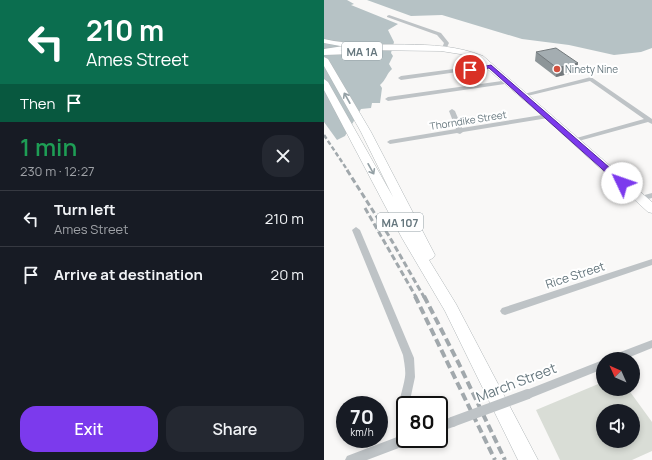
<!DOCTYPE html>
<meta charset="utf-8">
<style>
:root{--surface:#171b24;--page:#242831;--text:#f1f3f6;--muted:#9ea1a6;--line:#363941;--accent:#7c3aed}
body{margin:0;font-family:Manrope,sans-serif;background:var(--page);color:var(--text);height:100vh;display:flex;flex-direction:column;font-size:15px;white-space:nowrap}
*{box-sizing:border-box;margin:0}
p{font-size:13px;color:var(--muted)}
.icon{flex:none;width:22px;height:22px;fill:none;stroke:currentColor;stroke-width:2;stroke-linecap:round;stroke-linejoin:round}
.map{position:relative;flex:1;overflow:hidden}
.side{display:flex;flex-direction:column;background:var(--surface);width:324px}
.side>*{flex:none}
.guide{background:#0b6e4f;color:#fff;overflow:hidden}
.needle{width:26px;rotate:315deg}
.buttons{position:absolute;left:272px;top:352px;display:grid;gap:8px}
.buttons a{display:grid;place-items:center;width:44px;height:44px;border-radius:50%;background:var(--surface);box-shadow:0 2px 6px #0003;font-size:20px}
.speed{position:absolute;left:12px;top:396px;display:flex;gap:8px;font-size:20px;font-weight:700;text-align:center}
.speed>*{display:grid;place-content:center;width:52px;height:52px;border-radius:50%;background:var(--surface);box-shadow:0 2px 6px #0003;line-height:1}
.speed small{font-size:10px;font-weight:400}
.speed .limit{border:2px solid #111;border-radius:6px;background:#fff;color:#111}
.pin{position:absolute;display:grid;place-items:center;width:34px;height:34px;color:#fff;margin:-17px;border:2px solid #fff;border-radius:50%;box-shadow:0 1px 4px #0007}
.me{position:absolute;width:44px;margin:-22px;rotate:312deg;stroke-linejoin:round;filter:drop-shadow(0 0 3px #0008)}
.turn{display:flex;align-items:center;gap:14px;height:84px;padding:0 20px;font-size:18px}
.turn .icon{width:52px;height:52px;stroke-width:2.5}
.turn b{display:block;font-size:28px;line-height:34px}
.then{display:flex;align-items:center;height:38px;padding:0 20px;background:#0003;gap:8px;font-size:15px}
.round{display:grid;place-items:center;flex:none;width:42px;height:42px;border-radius:16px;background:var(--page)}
.summary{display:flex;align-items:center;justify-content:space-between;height:68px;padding:0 20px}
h1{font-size:24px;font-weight:600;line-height:30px;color:#1e9e55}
.button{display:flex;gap:8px;margin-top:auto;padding:8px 20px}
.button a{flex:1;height:46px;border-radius:16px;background:var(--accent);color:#fff;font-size:16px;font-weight:600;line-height:46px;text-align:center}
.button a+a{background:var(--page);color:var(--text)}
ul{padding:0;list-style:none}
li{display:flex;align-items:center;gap:12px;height:56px;padding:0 20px;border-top:1px solid var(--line)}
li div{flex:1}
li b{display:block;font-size:15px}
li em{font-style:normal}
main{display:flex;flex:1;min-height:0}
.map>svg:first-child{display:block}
.green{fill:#d9ddd6;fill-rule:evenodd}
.water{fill:#b6c2c5}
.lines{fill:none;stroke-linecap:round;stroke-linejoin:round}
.primary-casing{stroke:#b2b8ba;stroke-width:1}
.trunk-casing{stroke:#b2b7b9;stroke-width:1}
.minor{fill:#bec3c6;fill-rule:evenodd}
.primary{fill:#fff;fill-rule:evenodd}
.trunk{fill:#fff;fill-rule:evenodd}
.rail-far2{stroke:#a1a8ac;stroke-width:2.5;stroke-dasharray:4.5 2.5;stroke-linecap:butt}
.rail-far1{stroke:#a1a8ac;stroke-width:3;stroke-dasharray:6 3;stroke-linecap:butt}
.rail{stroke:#a1a8ac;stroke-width:4;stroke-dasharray:8 4;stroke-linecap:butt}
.minor-bridge{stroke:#bec3c6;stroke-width:10}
.wall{fill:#8d9598}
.shaded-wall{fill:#73797c}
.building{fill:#a4adb1;stroke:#73797c}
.oneway{stroke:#94a0a5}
.route{fill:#7c3aed;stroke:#51269a}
.poi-dot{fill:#d1503e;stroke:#fff;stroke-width:1.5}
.labels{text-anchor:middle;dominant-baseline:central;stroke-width:4;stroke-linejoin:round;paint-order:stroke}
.far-poi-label{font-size:10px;fill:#66777e;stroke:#fff;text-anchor:start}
.far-street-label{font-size:10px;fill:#66777e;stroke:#fff}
.shield{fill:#fff;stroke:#94a0a5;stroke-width:1}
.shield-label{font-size:11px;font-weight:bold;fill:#66777e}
.street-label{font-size:12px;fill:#66777e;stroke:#fff}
.near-street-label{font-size:14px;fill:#66777e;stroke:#fff}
</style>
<main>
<section class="side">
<div class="guide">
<div class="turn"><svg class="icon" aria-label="left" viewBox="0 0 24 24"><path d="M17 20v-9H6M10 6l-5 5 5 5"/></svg><div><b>210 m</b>Ames Street</div></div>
<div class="then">Then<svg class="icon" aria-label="arrive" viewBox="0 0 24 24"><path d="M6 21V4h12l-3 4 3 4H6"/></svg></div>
</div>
<div class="summary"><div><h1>1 min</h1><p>230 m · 12:27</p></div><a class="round"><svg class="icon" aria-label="close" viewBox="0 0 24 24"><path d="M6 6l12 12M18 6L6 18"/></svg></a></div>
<ul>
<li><svg class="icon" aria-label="left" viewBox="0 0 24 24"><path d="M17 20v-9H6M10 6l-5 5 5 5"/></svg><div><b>Turn left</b><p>Ames Street</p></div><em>210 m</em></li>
<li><svg class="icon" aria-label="arrive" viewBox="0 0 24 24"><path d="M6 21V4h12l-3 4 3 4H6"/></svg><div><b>Arrive at destination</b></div><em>20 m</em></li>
</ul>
<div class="button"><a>Exit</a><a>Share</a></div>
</section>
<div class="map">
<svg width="328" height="460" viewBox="0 0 328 460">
<rect width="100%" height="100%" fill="#f9f8f7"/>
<!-- green -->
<path class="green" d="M 279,382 L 279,389 L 304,389 L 328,422 L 328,451 L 308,460 L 236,460 L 212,410 ZM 279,411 L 309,411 L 309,441 L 279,441 Z"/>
<!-- water -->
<g class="water">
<path d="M 0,0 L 23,0 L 30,4 L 27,5 L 74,24 L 64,30 L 70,42 L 67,53 L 69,56 L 65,64 L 68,69 C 63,73 62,80 56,85 L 58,88 L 56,103 L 48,103 L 47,108 L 37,109 L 21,136 L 13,140 L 0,122 Z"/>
<path d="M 43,0 L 328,0 L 328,48 L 317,52 L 290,55 L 245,45 L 198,39 L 118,15 L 87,16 Z"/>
</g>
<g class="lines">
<!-- primary casing -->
<g class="primary-casing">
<g id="primary">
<path d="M 26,45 L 29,45 L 29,49 L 0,53 L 0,49 Z"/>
<path d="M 0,57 L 4,59 L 47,132 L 111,255 L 109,258 L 105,260 L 132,304 L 214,460 L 194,460 L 121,311 L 78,238 L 0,90 L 0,79 L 4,82 L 69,197 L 37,132 L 0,66 Z"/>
</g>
</g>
<!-- trunk casing -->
<g class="trunk-casing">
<g id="trunk">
<path d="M 0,39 C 52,51 109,36 159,56 L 328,202 L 328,213 L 324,212 L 221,118 L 153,60 L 136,54 L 117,51 L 38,50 L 0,43 Z"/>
<path d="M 25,50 L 29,52 L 28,54 L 0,55 L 0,51 Z"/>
</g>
</g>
<!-- minor -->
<g class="minor">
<path d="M 65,15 L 117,33 L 125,43 L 122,49 L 118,49 L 118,48 L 120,43 L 113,35 L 63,17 L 63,16 Z"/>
<path d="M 167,64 L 170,66 L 169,67 L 77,80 L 74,78 L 77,76 Z"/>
<path d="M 267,77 L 328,119 L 328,124 L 324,122 L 251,142 L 249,141 L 249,139 L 320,119 L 266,81 L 199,97 L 196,95 Z"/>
<path d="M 185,80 L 188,82 L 187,83 L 64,101 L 61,99 L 64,97 Z"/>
<path d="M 128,109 L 131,111 L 138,128 L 224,114 L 227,116 L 224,118 L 139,132 L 136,134 L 133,133 L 66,144 L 63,142 L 66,140 L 132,129 L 125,111 Z"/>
<path d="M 328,193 L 328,198 L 316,201 L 312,199 L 313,197 Z"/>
<path d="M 32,227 L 36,230 L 90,358 L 91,377 L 85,405 L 81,405 L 81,432 L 77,431 C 69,412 78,396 81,377 C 82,370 80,362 79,355 L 28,230 Z"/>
<path d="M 328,259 L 328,265 L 181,315 L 178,314 L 176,311 L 178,308 Z"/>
<path d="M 328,340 L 328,348 L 301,359 L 285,359 L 286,356 Z"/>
<path d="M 279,360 L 279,369 L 204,399 L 200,397 L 199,394 L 200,391 Z"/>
<path d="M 128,417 L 132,418 L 134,422 L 132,426 L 115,432 L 115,422 Z"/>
<path d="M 81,434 L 81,439 L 90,439 L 88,443 L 43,460 L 21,460 L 23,456 Z"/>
</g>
<!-- primary -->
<use href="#primary" class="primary"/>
<!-- trunk -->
<use href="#trunk" class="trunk"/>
<!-- rail-far2 -->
<path class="rail-far2" d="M 0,135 L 24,171"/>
<!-- rail-far1 -->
<g class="rail-far1">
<path d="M 23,170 L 65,236 L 100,297"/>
<path d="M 41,208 L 92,297"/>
</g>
<!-- rail -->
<g class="rail">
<path d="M 91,296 L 171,460"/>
<path d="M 100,296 L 135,364 L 181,460"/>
</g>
<!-- minor-bridge -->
<path class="minor-bridge" d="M 128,422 L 204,394"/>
</g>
<!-- wall -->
<path class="wall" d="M 212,52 L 254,63 L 253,72 L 232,77 L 211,61 Z"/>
<!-- shaded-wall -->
<path class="shaded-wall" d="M 254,63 L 253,72 L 232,77 L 233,68 Z"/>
<!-- building -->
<path class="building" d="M 232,48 L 254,63 L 233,68 L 212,52 Z"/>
<!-- one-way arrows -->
<defs><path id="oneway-shaft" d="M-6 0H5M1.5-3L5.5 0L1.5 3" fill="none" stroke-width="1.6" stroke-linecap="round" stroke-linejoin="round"/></defs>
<g class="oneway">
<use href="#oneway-shaft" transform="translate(23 98) rotate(-119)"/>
<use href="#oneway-shaft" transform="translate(47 169) rotate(61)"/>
</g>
<!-- route -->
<path class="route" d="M 167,65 L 301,181 L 302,183 L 301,185 L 296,185 L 165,68 L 146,71 L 143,70 Z"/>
<!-- markers -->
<circle class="poi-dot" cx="233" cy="69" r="4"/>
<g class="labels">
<!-- far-poi labels -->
<g class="far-poi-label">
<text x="241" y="69">Ninety Nine</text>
</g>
<!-- far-street labels -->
<g class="far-street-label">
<text transform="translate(144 120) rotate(-9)">Thorndike Street</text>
</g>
<!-- shield labels -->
<g class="shield">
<rect x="18" y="42" width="40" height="18" rx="3"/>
<rect x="53" y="213" width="46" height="18" rx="3"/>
</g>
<g class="shield-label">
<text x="38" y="51">MA 1A</text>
<text x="76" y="222">MA 107</text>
</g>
<!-- street labels -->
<g class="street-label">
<text transform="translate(251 275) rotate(-18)">Rice Street</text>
</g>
<!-- near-street labels -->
<g class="near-street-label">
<text transform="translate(192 382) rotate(-21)">March Street</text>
</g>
</g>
</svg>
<div class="buttons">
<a><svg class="needle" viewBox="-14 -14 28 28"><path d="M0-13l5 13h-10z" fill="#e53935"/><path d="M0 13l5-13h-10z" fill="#9ea1a6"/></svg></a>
<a><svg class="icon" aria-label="sound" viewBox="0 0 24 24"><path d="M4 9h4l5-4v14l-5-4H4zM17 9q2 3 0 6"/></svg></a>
</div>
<div class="speed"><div>70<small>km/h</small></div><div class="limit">80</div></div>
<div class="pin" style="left:146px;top:70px;background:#d93025"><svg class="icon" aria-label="arrive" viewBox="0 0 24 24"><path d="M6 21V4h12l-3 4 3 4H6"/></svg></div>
<svg class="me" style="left:298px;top:183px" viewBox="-20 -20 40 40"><circle r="19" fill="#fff"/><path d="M0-13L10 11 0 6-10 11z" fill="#7c3aed"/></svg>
</div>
</main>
